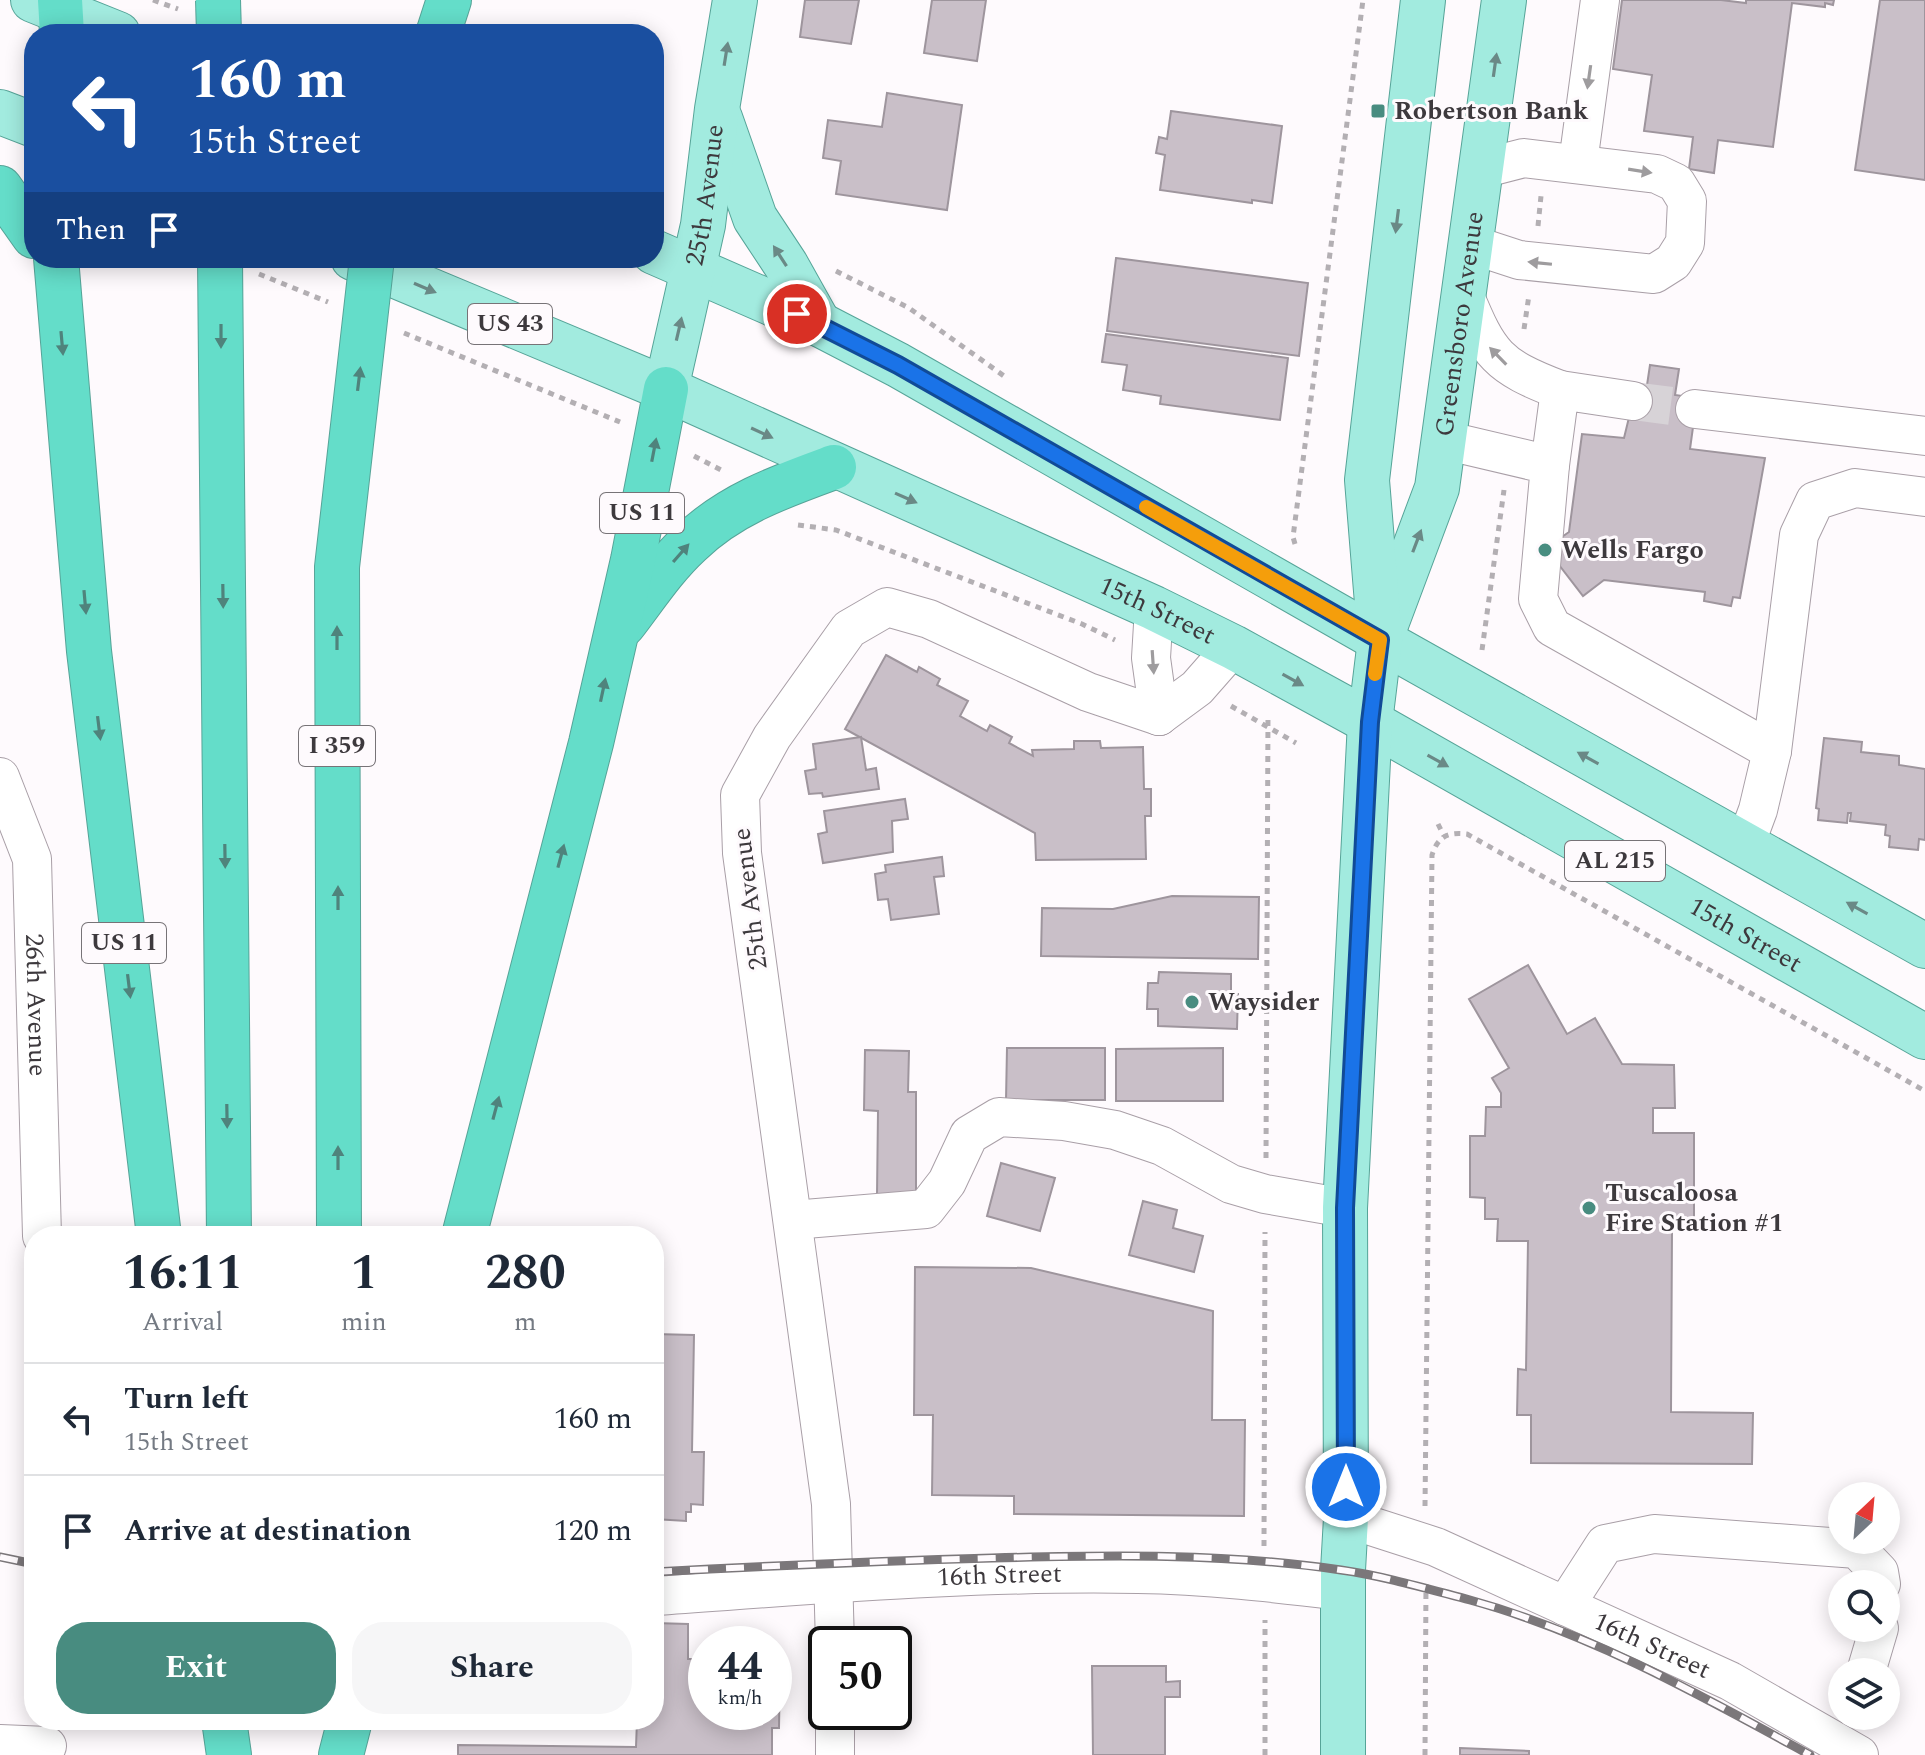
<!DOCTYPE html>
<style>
:root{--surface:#fff;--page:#f6f6f7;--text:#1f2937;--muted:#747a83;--line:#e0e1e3;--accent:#488c80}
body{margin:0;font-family:Spectral,serif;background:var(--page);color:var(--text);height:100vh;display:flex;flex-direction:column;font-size:30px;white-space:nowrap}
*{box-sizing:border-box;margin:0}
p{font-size:26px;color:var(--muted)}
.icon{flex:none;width:44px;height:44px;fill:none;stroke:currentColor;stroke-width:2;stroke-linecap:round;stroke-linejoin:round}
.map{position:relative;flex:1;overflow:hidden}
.side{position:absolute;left:24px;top:1226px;width:640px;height:504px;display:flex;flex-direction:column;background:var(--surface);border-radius:32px;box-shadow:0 4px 20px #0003}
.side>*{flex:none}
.hud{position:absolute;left:24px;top:24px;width:640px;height:244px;border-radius:32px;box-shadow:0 4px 20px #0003;background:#1a4fa0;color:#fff;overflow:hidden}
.needle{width:52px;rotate:26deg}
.buttons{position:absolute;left:1828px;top:1482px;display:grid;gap:16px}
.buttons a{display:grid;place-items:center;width:72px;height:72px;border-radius:50%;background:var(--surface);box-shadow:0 4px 20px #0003;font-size:40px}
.speed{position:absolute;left:688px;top:1626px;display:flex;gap:16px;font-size:40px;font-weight:700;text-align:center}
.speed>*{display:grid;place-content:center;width:104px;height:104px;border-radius:50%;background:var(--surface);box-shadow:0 4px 20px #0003;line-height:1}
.speed small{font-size:20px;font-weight:400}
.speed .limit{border:4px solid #111;border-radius:12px;background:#fff;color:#111}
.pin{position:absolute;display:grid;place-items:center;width:68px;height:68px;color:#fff;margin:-34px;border:4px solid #fff;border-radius:50%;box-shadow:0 2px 8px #0007}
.me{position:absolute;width:88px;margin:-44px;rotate:0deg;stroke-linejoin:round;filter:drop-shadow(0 0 6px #0008)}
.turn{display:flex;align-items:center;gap:28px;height:168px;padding:0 32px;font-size:36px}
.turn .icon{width:104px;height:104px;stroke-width:2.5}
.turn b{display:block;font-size:56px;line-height:68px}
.then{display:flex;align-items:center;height:76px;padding:0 32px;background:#0003;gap:16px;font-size:30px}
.eta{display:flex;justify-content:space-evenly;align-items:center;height:136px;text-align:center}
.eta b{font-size:48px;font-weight:700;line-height:56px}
.button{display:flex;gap:16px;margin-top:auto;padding:16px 32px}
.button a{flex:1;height:92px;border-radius:32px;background:var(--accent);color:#fff;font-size:32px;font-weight:700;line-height:92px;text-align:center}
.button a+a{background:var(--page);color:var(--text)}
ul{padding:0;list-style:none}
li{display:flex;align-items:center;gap:24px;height:112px;padding:0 32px;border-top:2px solid var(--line)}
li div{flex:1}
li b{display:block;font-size:30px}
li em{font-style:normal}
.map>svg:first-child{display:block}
.building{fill:#c9bfc8;stroke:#9e959d;stroke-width:2}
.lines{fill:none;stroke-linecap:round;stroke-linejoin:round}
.minor-tunnel{stroke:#d7d3d7;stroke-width:38;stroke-dasharray:38 19;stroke-linecap:butt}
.minor-casing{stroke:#a99fa7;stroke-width:40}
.major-casing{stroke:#56a498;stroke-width:46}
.highway-casing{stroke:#56a498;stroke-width:46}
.path{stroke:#b3afb3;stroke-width:5;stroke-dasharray:6 6;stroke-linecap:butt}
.minor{stroke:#fff;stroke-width:38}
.major{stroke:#a2ebdf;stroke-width:44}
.highway{stroke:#64ddc9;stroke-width:44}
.rail-casing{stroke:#7b777a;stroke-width:9}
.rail{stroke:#fefafd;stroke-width:6;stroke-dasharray:18;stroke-linecap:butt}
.highway-bridge-casing{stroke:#56a498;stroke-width:46;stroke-linecap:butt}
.highway-bridge{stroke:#64ddc9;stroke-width:44}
.oneway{fill:#6a8986}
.oneway2{fill:#9e9c9e}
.oneway3{fill:#4f837c}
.route-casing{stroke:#114b97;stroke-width:20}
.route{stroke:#1a73e8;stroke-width:14}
.slow{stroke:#f59e0b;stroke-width:14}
.poi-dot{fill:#488c80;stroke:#fefafd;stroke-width:3}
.labels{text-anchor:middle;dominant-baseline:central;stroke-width:6;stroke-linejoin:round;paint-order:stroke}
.shield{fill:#fefafd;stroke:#777377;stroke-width:2}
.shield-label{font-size:24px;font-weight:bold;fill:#3d393d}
.poi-label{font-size:26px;font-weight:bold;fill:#3d393d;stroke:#fefafd;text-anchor:start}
.street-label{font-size:26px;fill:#3d393d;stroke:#fefafd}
</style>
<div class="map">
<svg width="1925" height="1755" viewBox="0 0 1925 1755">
<rect width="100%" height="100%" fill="#fefafd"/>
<!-- building -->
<g class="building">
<path d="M 805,0 L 859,0 L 851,44 L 800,37 Z"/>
<path d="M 932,0 L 986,0 L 977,61 L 924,53 Z"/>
<path d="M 1622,0 L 1721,0 L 1746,3 L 1746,0 L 1834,0 L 1833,5 L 1825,3 L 1825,7 L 1792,3 L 1773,147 L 1718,140 L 1714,173 L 1689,169 L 1693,137 L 1644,131 L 1652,75 L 1613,69 Z"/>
<path d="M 1880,0 L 1925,0 L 1925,180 L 1855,170 Z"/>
<path d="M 887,93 L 962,105 L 947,210 L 836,194 L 841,161 L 823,158 L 828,120 L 882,127 Z"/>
<path d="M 1171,111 L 1282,126 L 1272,203 L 1252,200 L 1252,203 L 1160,190 L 1165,155 L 1156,153 L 1159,137 L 1167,139 Z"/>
<path d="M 1116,258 L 1308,283 L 1299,356 L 1107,331 Z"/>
<path d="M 1106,334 L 1288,358 L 1280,420 L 1160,404 L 1161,396 L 1123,390 L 1127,365 L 1102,362 Z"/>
<path d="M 1650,365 L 1679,369 L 1675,395 L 1697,398 L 1690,449 L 1765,458 L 1740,598 L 1733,597 L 1731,606 L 1704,601 L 1705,592 L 1604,580 L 1583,596 L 1546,548 L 1569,532 L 1582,434 L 1624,438 L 1633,401 L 1646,392 Z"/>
<path d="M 886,655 L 917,672 L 919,667 L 940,679 L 937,685 L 968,701 L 960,716 L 987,731 L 990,725 L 1012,737 L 1009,743 L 1033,756 L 1032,750 L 1074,749 L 1074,741 L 1100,741 L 1101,748 L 1143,747 L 1144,789 L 1151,789 L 1151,816 L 1145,816 L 1146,859 L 1036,860 L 1035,833 L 845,729 Z"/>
<path d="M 861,737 L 866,770 L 876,768 L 879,789 L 823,797 L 822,793 L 809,794 L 805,771 L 816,769 L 813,744 Z"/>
<path d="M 1824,738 L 1862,742 L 1861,752 L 1899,756 L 1899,765 L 1925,769 L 1925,840 L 1919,839 L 1918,850 L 1889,847 L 1890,836 L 1885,835 L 1886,825 L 1850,821 L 1851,813 L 1848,813 L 1847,823 L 1818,820 L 1819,809 L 1816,808 Z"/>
<path d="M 905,799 L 908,819 L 892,821 L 893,852 L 823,863 L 818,834 L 827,832 L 824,811 Z"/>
<path d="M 942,857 L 944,876 L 934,877 L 939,914 L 891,920 L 888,899 L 878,900 L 875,874 L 886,872 L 885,865 Z"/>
<path d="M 1172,896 L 1259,897 L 1258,959 L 1041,956 L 1042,908 L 1113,909 Z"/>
<path d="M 1528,965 L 1567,1034 L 1595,1018 L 1622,1064 L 1674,1065 L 1675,1108 L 1653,1108 L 1653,1133 L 1694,1133 L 1694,1230 L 1672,1230 L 1671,1412 L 1753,1413 L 1752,1464 L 1531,1463 L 1531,1415 L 1517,1415 L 1518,1369 L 1526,1370 L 1528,1241 L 1497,1241 L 1498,1219 L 1485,1219 L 1485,1198 L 1470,1197 L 1470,1136 L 1485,1136 L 1486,1107 L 1501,1107 L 1501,1093 L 1492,1078 L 1509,1068 L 1469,999 Z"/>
<path d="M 1159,972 L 1231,974 L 1231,994 L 1238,994 L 1237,1029 L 1158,1026 L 1158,1009 L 1147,1009 L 1148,983 L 1158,983 Z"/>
<path d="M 1007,1048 L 1105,1048 L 1105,1100 L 1006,1100 Z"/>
<path d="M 1223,1048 L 1223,1101 L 1116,1101 L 1116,1049 Z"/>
<path d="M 865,1050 L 909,1051 L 908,1092 L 916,1092 L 916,1196 L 877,1195 L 878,1111 L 864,1110 Z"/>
<path d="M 1001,1163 L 1055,1178 L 1040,1231 L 987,1216 Z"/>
<path d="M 1143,1201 L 1177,1210 L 1173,1228 L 1203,1236 L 1194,1272 L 1129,1255 Z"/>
<path d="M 915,1267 L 1031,1268 L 1213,1311 L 1212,1420 L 1245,1420 L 1244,1516 L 1014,1514 L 1014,1496 L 932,1495 L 933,1415 L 914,1415 Z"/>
<path d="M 654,1334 L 694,1335 L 692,1452 L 704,1452 L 703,1505 L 691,1504 L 691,1512 L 686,1512 L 686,1521 L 654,1519 Z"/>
<path d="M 654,1623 L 688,1624 L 688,1659 L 706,1659 L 706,1712 L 774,1712 L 774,1669 L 780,1669 L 779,1728 L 772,1728 L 772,1755 L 458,1755 L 458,1745 L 636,1747 L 637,1720 L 654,1720 Z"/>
<path d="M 1092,1666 L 1166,1666 L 1166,1682 L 1180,1681 L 1180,1697 L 1165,1697 L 1165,1755 L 1093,1755 Z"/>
<path d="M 1460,1748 L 1529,1751 L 1529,1755 L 1460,1755 Z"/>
</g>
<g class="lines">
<!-- minor-tunnel -->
<path class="minor-tunnel" d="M 1633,401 L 1695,409"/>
<!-- minor casing -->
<g class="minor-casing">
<g id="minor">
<path d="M 1578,163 L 1600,0"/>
<path d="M 1470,244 L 1519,260 L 1654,274 L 1673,262 L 1685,243 L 1687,201 L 1676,183 L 1657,174 L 1524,158 L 1481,169"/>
<path d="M 1464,294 C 1489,355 1497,366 1560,390"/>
<path d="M 1695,409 L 1925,436"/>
<path d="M 1444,440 L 1550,465 L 1538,599 L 1552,627 L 1772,751"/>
<path d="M 1550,465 L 1560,390 L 1633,401"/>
<path d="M 1154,608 L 1151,658 L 1159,716"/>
<path d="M 1159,716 L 1197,688 L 1233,647"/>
<path id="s1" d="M 0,777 L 32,859 L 42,1236"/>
<path d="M 1745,845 L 1758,810 L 1772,751 L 1799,535 L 1815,501 L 1855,488 L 1925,497"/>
<path d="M 793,1220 L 926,1209 L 947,1182 L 969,1135 L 999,1117 L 1064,1121 L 1115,1130 L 1162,1146 L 1231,1184 L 1265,1194 L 1345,1208"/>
<path id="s2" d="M 1346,1518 L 1436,1547 L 1730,1681 L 1859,1755"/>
<path id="s3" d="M 654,1596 C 815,1585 976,1571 1138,1574 C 1206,1575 1275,1583 1343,1591"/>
<path d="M 1565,1606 L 1605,1544 L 1654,1534 L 1857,1549 L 1879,1572 L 1881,1584"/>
<path d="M 835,1644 L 831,1504 L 742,853 L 740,795 L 772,737 L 849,629 L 887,607 L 929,619 L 1088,692 L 1159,716"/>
<path d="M 1866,1672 L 1879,1628"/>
<path d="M 835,1712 L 835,1755"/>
<path d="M 0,1744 L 47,1746"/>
</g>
</g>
<!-- major casing -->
<g class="major-casing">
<g id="major">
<path d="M 33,0 L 118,34"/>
<path d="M 0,112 L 34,125"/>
<path d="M 720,118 L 755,218 L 786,265 L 819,324"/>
<path d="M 654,252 L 819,324 L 898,365 L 1380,640 L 1925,946"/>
<path id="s4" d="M 353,258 L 666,389 L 1154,608 L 1233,647 L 1370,722 L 1925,1037"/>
<path id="s5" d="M 666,389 L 703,225 L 717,109 L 735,0"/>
<path id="s6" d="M 1385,627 L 1437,488 L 1504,0"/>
<path d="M 1343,1755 L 1343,1570 L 1346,1518 L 1345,1208 L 1370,722 L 1380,640 L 1367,480 L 1423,0"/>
</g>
</g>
<!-- highway casing -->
<g class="highway-casing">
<g id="highway">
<path d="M 60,0 L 62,34"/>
<path d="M 438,34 L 449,0"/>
<path d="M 0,188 L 34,236"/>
<path d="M 56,258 L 89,651 L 159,1236"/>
<path d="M 220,258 L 229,1236"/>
<path d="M 623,625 C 644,598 664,567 689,544 C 730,504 782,486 834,467"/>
<path d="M 464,1236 L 591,743 L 633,560 L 666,389"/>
<path d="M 224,1720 L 229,1755"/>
<path d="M 341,1755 L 350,1720"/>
</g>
</g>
<!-- path -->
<g class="path">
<path d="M 153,0 L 178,9"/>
<path d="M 1538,226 L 1541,196"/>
<path d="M 836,271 L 909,308 L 1004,376"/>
<path d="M 259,274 L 328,302"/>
<path d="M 1524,329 L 1529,295"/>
<path d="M 404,333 L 620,422"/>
<path d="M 694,456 L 721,470"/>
<path d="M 798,525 L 836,530 L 1082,624 L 1115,640"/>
<path d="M 1295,544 L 1293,537 L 1363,0"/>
<path d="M 1482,650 L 1504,490"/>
<path d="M 1231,706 L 1296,743"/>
<path d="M 1438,824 L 1444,836"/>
<path d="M 1266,1158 L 1268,715"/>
<path d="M 1425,1506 L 1432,855 C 1438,836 1448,832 1467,834 L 1925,1091"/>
<path d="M 1264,1546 L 1265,1232"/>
<path d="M 1265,1755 L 1265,1620"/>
<path d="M 1425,1755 L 1426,1584"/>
</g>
<!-- minor -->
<use href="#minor" class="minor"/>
<!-- major -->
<use href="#major" class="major"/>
<!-- highway -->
<use href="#highway" class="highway"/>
<!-- rail casing -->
<g class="rail-casing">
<g id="rail">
<path d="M 0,1557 L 34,1564"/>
<path d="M 654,1572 C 767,1566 879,1561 992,1558 C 1109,1555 1225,1553 1341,1570 C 1384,1576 1428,1589 1470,1600 C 1590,1633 1702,1696 1810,1755"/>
</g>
</g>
<!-- rail -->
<use href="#rail" class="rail"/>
<!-- highway-bridge casing -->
<g class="highway-bridge-casing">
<g id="highway-bridge">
<path d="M 218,0 L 219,34"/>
<path d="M 339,1236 L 337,567 L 372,258"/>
</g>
</g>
<!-- highway-bridge -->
<use href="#highway-bridge" class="highway-bridge"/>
</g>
<!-- one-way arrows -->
<defs><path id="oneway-solid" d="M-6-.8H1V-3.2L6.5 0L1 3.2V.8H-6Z" transform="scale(2)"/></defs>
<g class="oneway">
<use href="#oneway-solid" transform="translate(726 54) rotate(-81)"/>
<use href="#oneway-solid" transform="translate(1495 65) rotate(-82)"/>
<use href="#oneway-solid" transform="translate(1397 221) rotate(97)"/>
<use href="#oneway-solid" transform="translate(780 256) rotate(-123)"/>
<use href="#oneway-solid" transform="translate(425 288) rotate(23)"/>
<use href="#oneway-solid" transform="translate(679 329) rotate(-77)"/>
<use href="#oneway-solid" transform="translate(762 433) rotate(25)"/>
<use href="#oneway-solid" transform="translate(906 498) rotate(24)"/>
<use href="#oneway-solid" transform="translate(1417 541) rotate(-69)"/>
<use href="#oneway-solid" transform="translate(1293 680) rotate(29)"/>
<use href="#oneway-solid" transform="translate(1588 758) rotate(-151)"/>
<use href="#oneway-solid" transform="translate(1438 761) rotate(29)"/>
<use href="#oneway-solid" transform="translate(1857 908) rotate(-151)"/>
</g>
<g class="oneway2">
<use href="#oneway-solid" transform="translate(1589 77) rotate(98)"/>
<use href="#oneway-solid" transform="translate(1640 171) rotate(9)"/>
<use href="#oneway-solid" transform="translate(1540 263) rotate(-174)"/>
<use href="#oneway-solid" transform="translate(1498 356) rotate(-134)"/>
<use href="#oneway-solid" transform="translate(1153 662) rotate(86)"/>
</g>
<g class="oneway3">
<use href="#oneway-solid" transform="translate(221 336) rotate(90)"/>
<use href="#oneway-solid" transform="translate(62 343) rotate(85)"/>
<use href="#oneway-solid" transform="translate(359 379) rotate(-83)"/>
<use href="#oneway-solid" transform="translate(654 450) rotate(-79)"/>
<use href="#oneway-solid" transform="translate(681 553) rotate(-49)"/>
<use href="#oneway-solid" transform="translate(223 596) rotate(89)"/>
<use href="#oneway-solid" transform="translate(85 602) rotate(85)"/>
<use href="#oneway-solid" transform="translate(337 638) rotate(-90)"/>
<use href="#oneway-solid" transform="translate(603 690) rotate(-78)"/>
<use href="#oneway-solid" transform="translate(99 728) rotate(83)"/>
<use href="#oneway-solid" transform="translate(225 856) rotate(89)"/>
<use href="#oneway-solid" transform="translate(561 856) rotate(-75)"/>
<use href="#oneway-solid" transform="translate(338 898) rotate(-90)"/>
<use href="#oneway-solid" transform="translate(129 986) rotate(83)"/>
<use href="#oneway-solid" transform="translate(496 1108) rotate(-75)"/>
<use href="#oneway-solid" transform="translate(227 1116) rotate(89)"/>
<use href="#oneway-solid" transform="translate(338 1158) rotate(-90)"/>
</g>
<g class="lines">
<!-- route casing -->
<g class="route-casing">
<path id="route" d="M 797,314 L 898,365 L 1380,640 L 1370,722 L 1345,1208 L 1346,1487"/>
</g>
<!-- route -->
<use href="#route" class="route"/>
<!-- slow -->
<path class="slow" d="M 1146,507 L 1380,640 L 1375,674"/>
</g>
<!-- markers -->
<g class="poi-dot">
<rect x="1370" y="103" width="16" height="16" rx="4"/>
<circle cx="1545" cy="550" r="8"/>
<circle cx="1192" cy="1002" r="8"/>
<circle cx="1589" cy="1208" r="8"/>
</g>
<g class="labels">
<!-- shield labels -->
<g class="shield">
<rect x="468" y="304" width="84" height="40" rx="6"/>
<rect x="600" y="493" width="84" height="40" rx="6"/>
<rect x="299" y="726" width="76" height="40" rx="6"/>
<rect x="1565" y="841" width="100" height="40" rx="6"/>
<rect x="82" y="923" width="84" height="40" rx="6"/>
</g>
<g class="shield-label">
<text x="510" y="324">US 43</text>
<text x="642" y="513">US 11</text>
<text x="337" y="746">I 359</text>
<text x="1615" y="861">AL 215</text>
<text x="124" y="943">US 11</text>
</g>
<!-- poi labels -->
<g class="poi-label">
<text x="1394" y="111">Robertson Bank</text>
<text x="1561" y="550">Wells Fargo</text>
<text x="1208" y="1002">Waysider</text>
<text x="1605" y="1193">Tuscaloosa<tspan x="1605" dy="30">Fire Station #1</tspan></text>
</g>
<!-- street labels -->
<g class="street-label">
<text stroke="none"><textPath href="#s5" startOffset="198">25th Avenue</textPath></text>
<text stroke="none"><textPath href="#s6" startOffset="314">Greensboro Avenue</textPath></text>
<text stroke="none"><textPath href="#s4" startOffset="878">15th Street</textPath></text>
<text transform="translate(750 899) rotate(-97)">25th Avenue</text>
<text stroke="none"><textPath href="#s4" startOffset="1550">15th Street</textPath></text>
<text stroke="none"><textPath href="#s1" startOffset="234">26th Avenue</textPath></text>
<text stroke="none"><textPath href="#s3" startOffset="346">16th Street</textPath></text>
<text stroke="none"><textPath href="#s2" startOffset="332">16th Street</textPath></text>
</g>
</g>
</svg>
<div class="buttons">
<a><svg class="needle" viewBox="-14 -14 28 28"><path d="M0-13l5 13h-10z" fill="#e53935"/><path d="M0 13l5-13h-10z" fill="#747a83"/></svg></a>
<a><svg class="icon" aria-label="search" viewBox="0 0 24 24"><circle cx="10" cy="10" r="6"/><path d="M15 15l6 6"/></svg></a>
<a><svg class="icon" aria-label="layers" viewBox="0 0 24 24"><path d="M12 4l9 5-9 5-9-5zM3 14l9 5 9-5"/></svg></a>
</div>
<div class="speed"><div>44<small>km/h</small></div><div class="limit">50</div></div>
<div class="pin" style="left:797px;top:314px;background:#d93025"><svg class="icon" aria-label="arrive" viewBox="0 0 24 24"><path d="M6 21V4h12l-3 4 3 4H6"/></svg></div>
<svg class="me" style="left:1346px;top:1487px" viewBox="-20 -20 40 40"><circle r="17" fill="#1a73e8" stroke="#fff" stroke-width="3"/><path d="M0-11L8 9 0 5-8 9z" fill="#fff"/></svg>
<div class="hud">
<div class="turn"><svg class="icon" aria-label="left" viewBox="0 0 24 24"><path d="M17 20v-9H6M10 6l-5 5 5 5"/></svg><div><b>160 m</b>15th Street</div></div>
<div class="then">Then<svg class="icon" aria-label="arrive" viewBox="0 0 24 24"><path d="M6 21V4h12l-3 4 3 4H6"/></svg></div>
</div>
<section class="side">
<div class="eta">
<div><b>16:11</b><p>Arrival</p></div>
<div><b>1</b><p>min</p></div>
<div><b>280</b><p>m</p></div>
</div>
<ul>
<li><svg class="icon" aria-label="left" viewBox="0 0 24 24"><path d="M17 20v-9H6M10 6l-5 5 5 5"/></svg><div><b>Turn left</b><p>15th Street</p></div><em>160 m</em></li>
<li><svg class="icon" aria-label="arrive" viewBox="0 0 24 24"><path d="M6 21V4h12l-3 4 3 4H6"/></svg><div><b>Arrive at destination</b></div><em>120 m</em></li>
</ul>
<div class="button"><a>Exit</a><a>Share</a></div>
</section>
</div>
